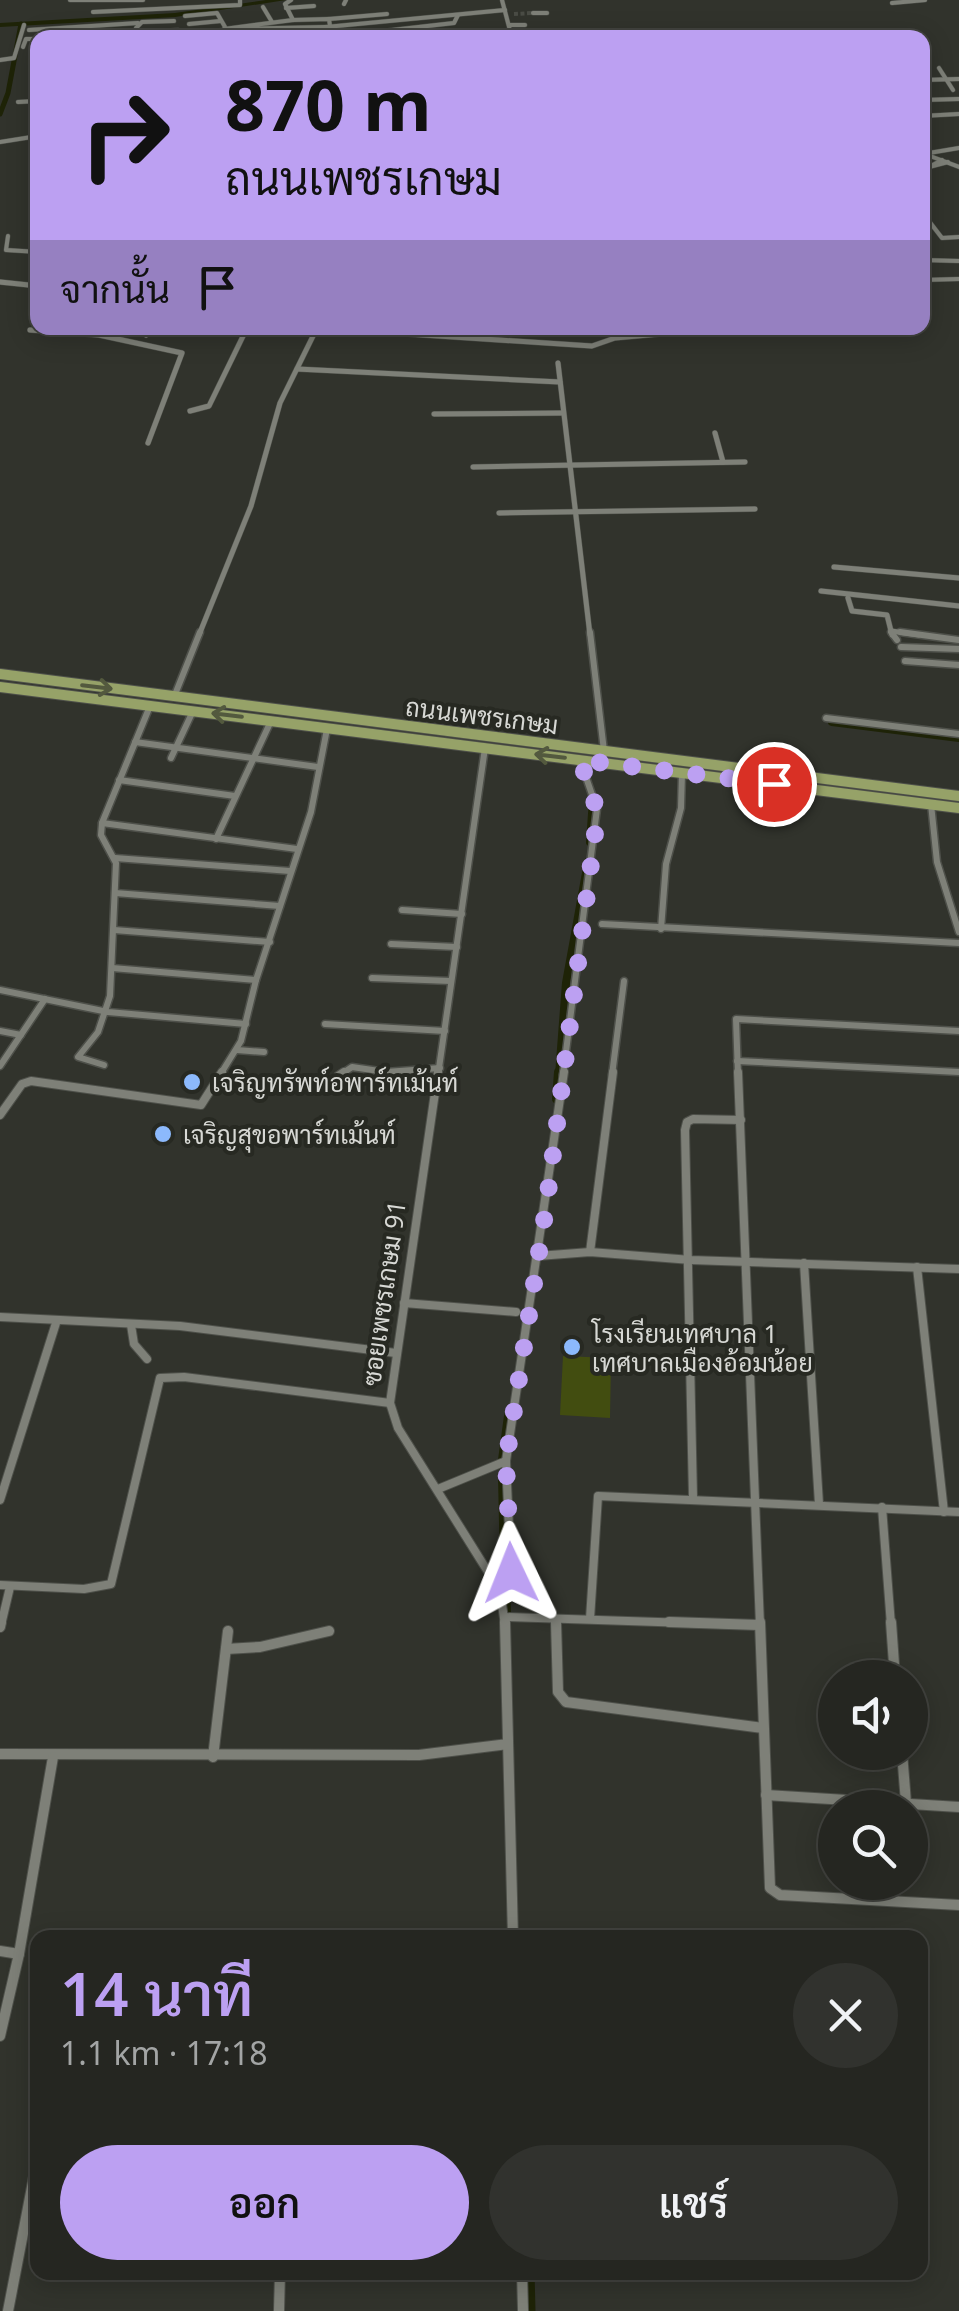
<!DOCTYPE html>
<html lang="th">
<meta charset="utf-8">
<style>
:root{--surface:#252621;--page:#31322e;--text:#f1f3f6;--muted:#a3a5a5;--line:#42433f;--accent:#bca0f2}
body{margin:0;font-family:"Noto Sans",Sarabun,sans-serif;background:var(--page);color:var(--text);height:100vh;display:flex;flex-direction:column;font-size:38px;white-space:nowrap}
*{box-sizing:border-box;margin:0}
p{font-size:32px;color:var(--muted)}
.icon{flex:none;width:55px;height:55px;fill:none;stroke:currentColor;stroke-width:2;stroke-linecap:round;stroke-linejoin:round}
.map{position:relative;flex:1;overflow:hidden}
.drawer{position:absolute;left:30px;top:1930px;width:898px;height:350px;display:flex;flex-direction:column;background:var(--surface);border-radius:20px;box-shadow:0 5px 25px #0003,0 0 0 2px var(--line)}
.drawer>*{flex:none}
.guide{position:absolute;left:30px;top:30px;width:900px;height:305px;border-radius:20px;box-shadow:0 5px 25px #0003,0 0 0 2px var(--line);background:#bca0f2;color:#111;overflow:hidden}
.fabs{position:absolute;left:818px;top:1660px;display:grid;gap:20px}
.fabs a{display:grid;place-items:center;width:110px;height:110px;border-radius:50%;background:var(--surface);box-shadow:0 5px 25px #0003,0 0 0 2px var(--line);font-size:50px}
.pin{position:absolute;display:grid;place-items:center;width:85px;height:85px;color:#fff;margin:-42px;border:5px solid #fff;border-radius:50%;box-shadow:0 2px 10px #0007}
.me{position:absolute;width:110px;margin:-55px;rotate:358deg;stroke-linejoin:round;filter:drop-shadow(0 0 8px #0008)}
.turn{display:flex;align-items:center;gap:35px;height:210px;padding:0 30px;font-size:45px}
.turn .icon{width:130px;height:130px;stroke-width:2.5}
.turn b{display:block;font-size:70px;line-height:85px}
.then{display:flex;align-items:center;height:95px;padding:0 30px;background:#0003;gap:20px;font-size:38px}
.round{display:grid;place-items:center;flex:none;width:105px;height:105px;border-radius:52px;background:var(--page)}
.summary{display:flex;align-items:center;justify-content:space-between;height:170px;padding:0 30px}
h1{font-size:60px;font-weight:600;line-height:75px;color:var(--accent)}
.cta{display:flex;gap:20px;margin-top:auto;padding:20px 30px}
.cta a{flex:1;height:115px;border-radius:60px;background:var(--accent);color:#111;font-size:40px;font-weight:600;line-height:115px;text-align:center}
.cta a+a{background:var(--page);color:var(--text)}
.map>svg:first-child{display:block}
.green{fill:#424d10}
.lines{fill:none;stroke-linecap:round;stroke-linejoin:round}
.canal-far3{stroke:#1e2307;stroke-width:5}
.canal-far2{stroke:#1e2307;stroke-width:8}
.canal-far1{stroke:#1e2307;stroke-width:10}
.canal{stroke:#1e2307;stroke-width:11}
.river{fill:#1e2307;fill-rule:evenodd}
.minor-tunnel{stroke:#4a4c45;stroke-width:4;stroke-dasharray:4 2.5;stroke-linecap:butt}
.minor-far4-casing{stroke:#4e504a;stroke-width:5}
.minor-far3-casing{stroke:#4e504a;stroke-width:6}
.minor-far2-casing{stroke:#4e504a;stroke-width:9}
.minor-far1-casing{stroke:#4e504a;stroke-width:10}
.minor-casing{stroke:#4e504a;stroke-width:12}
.primary-casing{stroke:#4e504a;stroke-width:12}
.minor-far4{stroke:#7e8078;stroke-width:4}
.minor-far3{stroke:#7e8078;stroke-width:5}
.minor-far2{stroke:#7e8078;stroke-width:6}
.minor-far1{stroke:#7e8078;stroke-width:8}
.minor{stroke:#7e8078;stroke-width:10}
.primary{stroke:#96a268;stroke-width:10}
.oneway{stroke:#53593e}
.route{stroke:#bca0f2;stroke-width:18;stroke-dasharray:0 32.4}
.poi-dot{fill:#8cb9fc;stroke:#272922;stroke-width:4}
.labels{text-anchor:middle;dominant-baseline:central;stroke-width:8;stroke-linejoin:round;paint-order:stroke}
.street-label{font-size:25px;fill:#d7d8d4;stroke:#272922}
.poi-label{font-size:25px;fill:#d7d8d4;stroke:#272922;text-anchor:start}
</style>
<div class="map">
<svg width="959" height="2311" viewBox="0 0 959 2311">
<rect width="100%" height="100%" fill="#31332c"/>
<!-- green -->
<path class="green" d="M 563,1356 L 611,1358 L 610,1418 L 560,1415 Z"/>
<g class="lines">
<!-- canal-far3 -->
<path class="canal-far3" d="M 0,114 L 8,93 L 21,24"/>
<!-- canal-far2 -->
<g class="canal-far2">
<path d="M 832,722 L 959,738"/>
<path d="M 590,842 L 593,800"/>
<path d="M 559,1075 L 566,983 L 588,862"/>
</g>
<!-- canal-far1 -->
<g class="canal-far1">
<path d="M 557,1099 L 559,1072"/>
<path d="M 503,1460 L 509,1416"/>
<path d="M 503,1476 L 506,1615"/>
</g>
<!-- canal -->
<path class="canal" d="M 529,2272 L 530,2311"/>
<!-- river -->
<path class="river" d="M 266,0 L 286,0 L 175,17 L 0,27 L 0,23 L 175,13 Z"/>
<!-- minor-tunnel -->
<path class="minor-tunnel" d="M 514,14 L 533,13"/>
<!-- minor-far4 casing -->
<g class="minor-far4-casing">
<g id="minor-far4">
<path d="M 70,0 L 143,0"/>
<path d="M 291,0 L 285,4 L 293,20 L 329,19 L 330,26"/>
<path d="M 502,0 L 512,38"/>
<path d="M 892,3 L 925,0"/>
<path d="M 344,4 L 346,0"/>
<path d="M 263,7 L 272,22"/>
<path d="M 286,8 L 314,6"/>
<path d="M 93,12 L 240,5 L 240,0"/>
<path d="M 533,13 L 547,13"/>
<path d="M 185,16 L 217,13 L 225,27"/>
<path d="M 329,19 L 387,14"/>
<path d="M 293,20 L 224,29 L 326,27"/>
<path d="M 189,24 L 221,21"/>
<path d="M 510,25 L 525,25"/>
<path d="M 136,28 L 142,22 L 174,21"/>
<path d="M 333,28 L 326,27 L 505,10"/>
<path d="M 29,30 L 138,23"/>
<path d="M 194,33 L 224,30"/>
<path d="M 512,33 L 536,32"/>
<path d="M 330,37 L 454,23 L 458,15"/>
<path d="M 56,38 L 178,30"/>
<path d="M 174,38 L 182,37"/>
<path d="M 23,47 L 26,39 L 38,39"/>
<path d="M 0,60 L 14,58 L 24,25"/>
<path d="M 939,68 L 953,90"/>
<path d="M 922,80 L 959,79"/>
<path d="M 922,100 L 959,99"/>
<path d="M 18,102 L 38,101"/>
<path d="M 922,116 L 959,114"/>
<path d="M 0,142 L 38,136"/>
<path d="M 922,153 L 959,167"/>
<path d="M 929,153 L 959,148"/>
<path d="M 942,160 L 929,167 L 948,162"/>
<path d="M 922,212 L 942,238 L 959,237"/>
<path d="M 8,236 L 6,250 L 38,252"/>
<path d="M 922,260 L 959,261"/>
<path d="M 922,280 L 959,279"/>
<path d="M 0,282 L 7,283"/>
</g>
</g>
<!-- minor-far3 casing -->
<g class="minor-far3-casing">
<g id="minor-far3">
<path d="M 0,282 L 38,286"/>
<path d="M 317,328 L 592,346 L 615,338 L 726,328"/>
<path d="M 30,330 L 99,335 L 182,353 L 148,443"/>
<path d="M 146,335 L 152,328"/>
<path d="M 558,363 L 590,635"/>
<path d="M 297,369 L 560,382"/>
<path d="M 190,411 L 209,406 L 247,328"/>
<path d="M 434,414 L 563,413"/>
<path d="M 715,433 L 723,462"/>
<path d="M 473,467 L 745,462"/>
<path d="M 499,513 L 755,509"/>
<path d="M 834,567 L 959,578"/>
<path d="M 821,591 L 959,606"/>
<path d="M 848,598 L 852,611 L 887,615 L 892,635"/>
<path d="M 891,631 L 919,635"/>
<path d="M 199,635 L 251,506 L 280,403 L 317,328"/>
</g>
</g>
<!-- minor-far2 casing -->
<g class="minor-far2-casing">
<g id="minor-far2">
<path d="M 590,632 L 604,751"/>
<path d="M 891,632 L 897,640"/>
<path d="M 900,632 L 959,640"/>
<path d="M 901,647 L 959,649"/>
<path d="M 905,661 L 959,665"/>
<path d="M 174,697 L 200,632"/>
<path d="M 826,718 L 959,734"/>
<path d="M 135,742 L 318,767"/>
<path d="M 171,758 L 193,711"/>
<path d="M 119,780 L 235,796"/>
<path d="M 931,804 L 937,862 L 959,932"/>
<path d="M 102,823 L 297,849"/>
<path d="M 216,839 L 271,721"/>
<path d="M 115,858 L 290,871"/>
<path d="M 115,893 L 280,906"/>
<path d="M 402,910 L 462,914"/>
<path d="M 602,924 L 959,943"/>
<path d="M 661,929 L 666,864 L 681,808 L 682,773"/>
<path d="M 114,930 L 270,942"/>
<path d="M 391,944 L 457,947"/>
<path d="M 112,968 L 256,980"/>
<path d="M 372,978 L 451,981"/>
<path d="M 0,990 L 108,1012 L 246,1024"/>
<path d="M 325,1024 L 445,1031"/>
<path d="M 0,1031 L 21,1035"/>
<path d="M 237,1050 L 264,1052"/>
<path d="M 737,1061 L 959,1072"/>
<path d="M 104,1065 L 78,1057 L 98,1032 L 110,996 L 116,863 L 101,835 L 102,823 L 150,706"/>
<path d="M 0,1066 L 45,999"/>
<path d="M 220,1075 L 241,1041 L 256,980 L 311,812 L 327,729"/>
<path d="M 340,1075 L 352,1067 L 386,1072 L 440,1068"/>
<path d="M 438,1075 L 485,748"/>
<path d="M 563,1075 L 597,809 L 580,760"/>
<path d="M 612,1075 L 624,981"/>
<path d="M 738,1075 L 736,1019 L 959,1031"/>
</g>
</g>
<!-- minor-far1 casing -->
<g class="minor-far1-casing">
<g id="minor-far1">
<path d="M 438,1072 L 390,1403 L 398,1428 L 500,1591 L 505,1625"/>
<path d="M 738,1072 L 760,1625"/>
<path d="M 338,1076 L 344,1072"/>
<path d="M 0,1115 L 22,1084 L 31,1081 L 201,1105 L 222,1072"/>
<path d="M 590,1252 L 613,1072"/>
<path d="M 538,1256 L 590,1252 L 691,1260 L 959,1269"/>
<path d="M 804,1263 L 819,1504"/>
<path d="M 917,1267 L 944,1512"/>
<path d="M 404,1303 L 516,1312"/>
<path d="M 0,1317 L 180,1326 L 396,1353"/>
<path d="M 131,1325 L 134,1344 L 147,1359"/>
<path d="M 438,1489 L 506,1461"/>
<path d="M 693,1497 L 685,1130 L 687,1122 L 693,1119 L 741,1120"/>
<path d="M 0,1500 L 56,1323"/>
<path d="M 882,1507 L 891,1625"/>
<path d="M 0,1585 L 84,1589 L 111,1584 L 160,1378 L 184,1377 L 390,1403"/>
<path d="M 500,1591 L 511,1573 L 506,1461 L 564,1072"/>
<path d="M 505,1617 L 748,1625"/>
<path d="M 556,1619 L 556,1625"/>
<path d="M 590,1619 L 598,1496 L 959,1512"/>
<path d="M 1,1625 L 10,1587"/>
</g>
</g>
<!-- minor casing -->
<g class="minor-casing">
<g id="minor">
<path d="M 505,1622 L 513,1938"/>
<path d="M 556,1622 L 558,1692 L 566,1702 L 763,1728"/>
<path d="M 669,1622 L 759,1625"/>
<path d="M 760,1622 L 770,1888 L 780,1895 L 959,1905"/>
<path d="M 891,1622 L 895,1678"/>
<path d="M 0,1627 L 1,1622"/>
<path d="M 226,1649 L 260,1647 L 329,1631"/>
<path d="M 902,1752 L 906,1803"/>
<path d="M 0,1754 L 419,1755 L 508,1744"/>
<path d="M 213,1757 L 228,1631"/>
<path d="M 766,1795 L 959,1807"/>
<path d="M 0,1951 L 19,1954"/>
<path d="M 0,2036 L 19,1954 L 53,1757"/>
<path d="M 522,2272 L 523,2311"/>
<path d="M 8,2311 L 38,2156"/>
<path d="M 279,2311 L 280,2272"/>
</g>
</g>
<!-- primary casing -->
<g class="primary-casing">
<g id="primary">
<path d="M 0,674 L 959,796"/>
<path d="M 0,687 L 959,808"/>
</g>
</g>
<!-- minor-far4 -->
<use href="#minor-far4" class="minor-far4"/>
<!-- minor-far3 -->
<use href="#minor-far3" class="minor-far3"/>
<!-- minor-far2 -->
<use href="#minor-far2" class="minor-far2"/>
<!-- minor-far1 -->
<use href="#minor-far1" class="minor-far1"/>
<!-- minor -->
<use href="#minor" class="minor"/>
<!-- primary -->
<use href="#primary" class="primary"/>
</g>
<!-- one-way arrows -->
<defs><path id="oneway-shaft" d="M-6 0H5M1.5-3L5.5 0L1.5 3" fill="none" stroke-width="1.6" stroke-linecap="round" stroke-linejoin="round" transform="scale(2.5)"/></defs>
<g class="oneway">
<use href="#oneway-shaft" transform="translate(97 687) rotate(7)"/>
<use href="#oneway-shaft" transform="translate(227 715) rotate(-173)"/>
<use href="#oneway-shaft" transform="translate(550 756) rotate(-173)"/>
</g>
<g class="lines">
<!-- route -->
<path class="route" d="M 511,1573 L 506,1461 L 546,1208 L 596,826 L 597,810 L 580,760 L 774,784"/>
</g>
<!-- markers -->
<g class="poi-dot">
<circle cx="192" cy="1082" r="10"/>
<circle cx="163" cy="1134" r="10"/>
<circle cx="572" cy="1347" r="10"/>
</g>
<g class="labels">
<!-- street labels -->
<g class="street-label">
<text transform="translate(482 715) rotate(7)">ถนนเพชรเกษม</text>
<text transform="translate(383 1293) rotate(-82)">ซอยเพชรเกษม 91</text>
</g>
<!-- poi labels -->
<g class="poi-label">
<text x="212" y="1082">เจริญทรัพท์อพาร์ทเม้นท์</text>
<text x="183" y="1134">เจริญสุขอพาร์ทเม้นท์</text>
<text x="592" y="1333">โรงเรียนเทศบาล 1<tspan x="592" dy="29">เทศบาลเมืองอ้อมน้อย</tspan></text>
</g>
</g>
</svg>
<div class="fabs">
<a><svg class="icon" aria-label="sound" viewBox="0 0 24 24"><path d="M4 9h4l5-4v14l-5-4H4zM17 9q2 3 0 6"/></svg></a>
<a><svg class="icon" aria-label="search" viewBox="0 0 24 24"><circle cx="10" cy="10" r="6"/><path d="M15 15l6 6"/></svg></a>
</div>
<div class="pin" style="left:774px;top:784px;background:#d93025"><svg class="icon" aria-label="arrive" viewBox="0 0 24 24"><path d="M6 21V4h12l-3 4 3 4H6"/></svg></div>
<svg class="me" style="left:511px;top:1573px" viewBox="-20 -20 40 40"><path d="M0-17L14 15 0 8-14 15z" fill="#bca0f2" stroke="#fff" stroke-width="4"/></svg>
<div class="guide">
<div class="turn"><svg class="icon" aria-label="right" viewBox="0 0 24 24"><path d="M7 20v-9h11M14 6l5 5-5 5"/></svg><div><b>870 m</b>ถนนเพชรเกษม</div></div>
<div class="then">จากนั้น<svg class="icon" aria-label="arrive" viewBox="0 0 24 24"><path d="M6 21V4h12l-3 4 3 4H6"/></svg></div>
</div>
<section class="drawer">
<div class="summary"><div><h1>14 นาที</h1><p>1.1 km · 17:18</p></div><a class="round"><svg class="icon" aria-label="close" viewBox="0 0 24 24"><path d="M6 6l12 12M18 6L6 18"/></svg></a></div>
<div class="cta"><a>ออก</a><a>แชร์</a></div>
</section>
</div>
